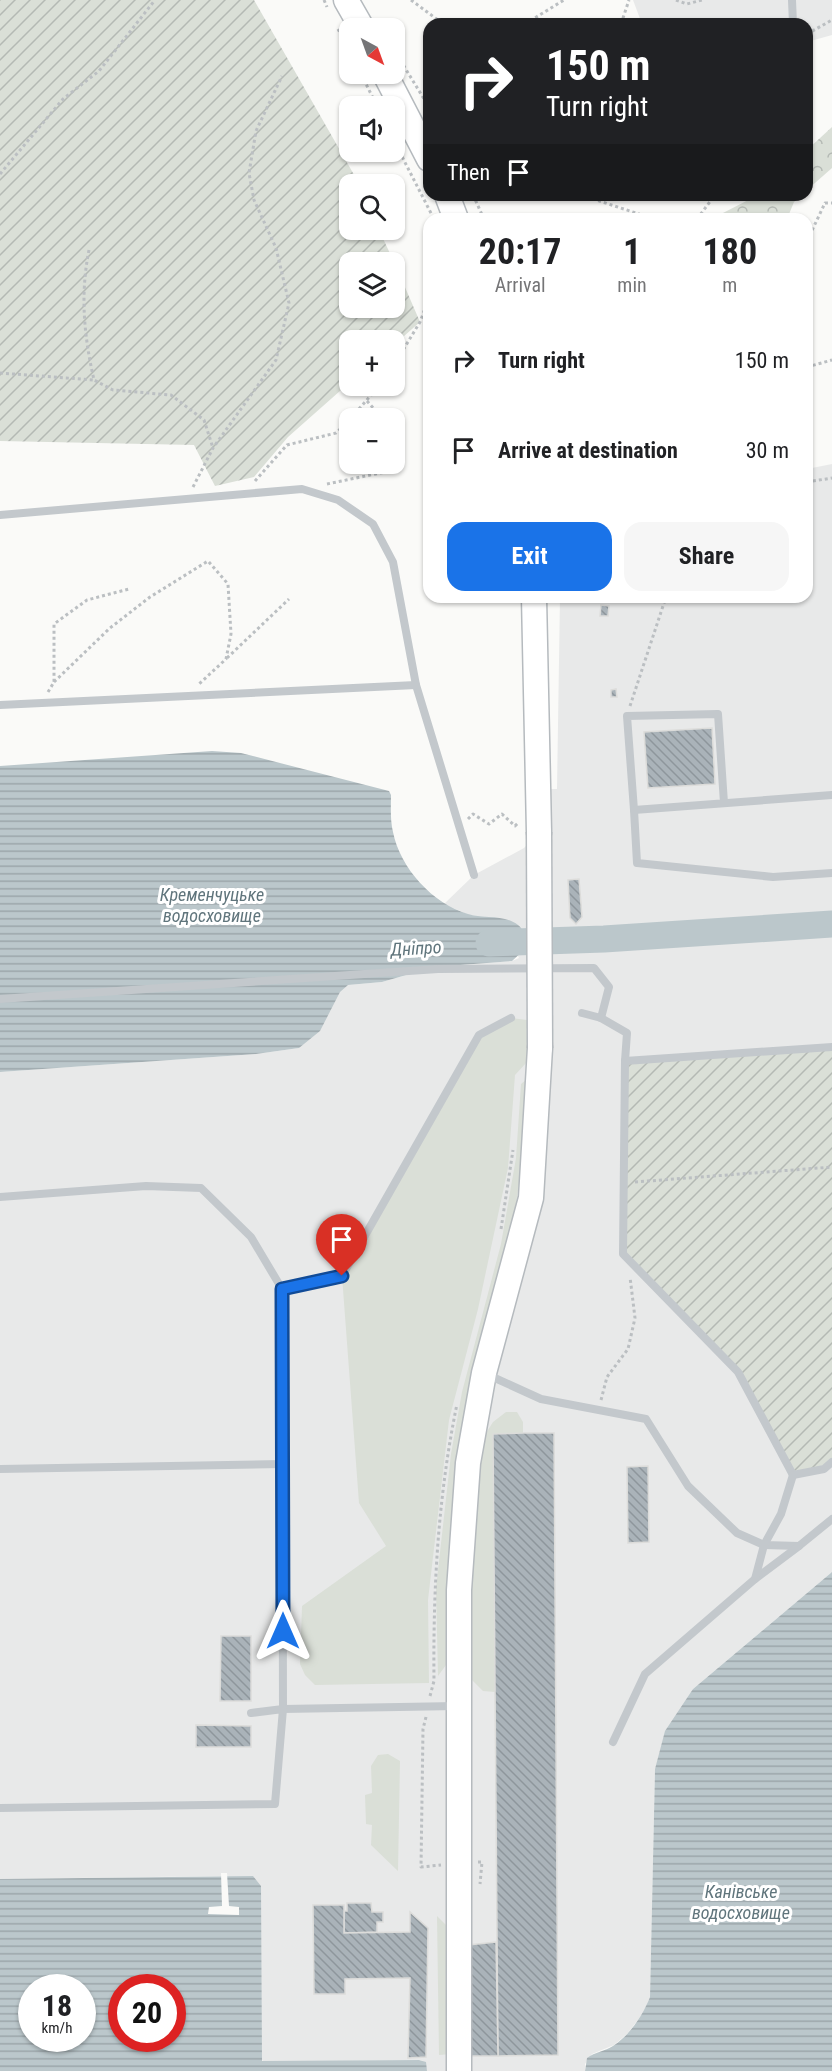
<!DOCTYPE html>
<meta charset="utf-8">
<style>
:root{--surface:#fff;--page:#f6f6f6;--text:#202124;--muted:#757577;--accent:#1a73e8}
body{margin:0;font-family:"Roboto Condensed",sans-serif;background:var(--page);color:var(--text);height:100vh;display:flex;flex-direction:column;font-size:22px;white-space:nowrap}
*{box-sizing:border-box;margin:0}
p{font-size:20px;color:var(--muted)}
.icon{flex:none;width:33px;height:33px;fill:none;stroke:currentColor;stroke-width:2;stroke-linecap:round;stroke-linejoin:round}
.map{position:relative;flex:1;overflow:hidden}
.drawer{position:absolute;left:423px;top:213px;width:390px;height:390px;display:flex;flex-direction:column;background:var(--surface);border-radius:18px;box-shadow:0 2px 4px #0004}
.drawer>*{flex:none}
.hud{position:absolute;left:423px;top:18px;width:390px;height:183px;border-radius:18px;box-shadow:0 2px 4px #0004;background:#202124;color:#fff;overflow:hidden}
.needle{width:39px;rotate:139deg}
.tools{position:absolute;left:339px;top:18px;display:grid;gap:12px}
.tools a{display:grid;place-items:center;width:66px;height:66px;border-radius:12px;background:var(--surface);box-shadow:0 2px 4px #0004;font-size:30px}
.speed{position:absolute;left:18px;top:1974px;display:flex;gap:12px;font-size:30px;font-weight:700;text-align:center}
.speed>*{display:grid;place-content:center;width:78px;height:78px;border-radius:50%;background:var(--surface);box-shadow:0 2px 4px #0004;line-height:1}
.speed small{font-size:15px;font-weight:400}
.speed .limit{border:9px solid #d22;background:#fff;color:#111}
.pin{position:absolute;display:grid;place-items:center;width:51px;height:51px;color:#fff;margin:-62px -26px;border-radius:50% 50% 50% 0;rotate:-45deg;box-shadow:0 0 6px #0007}
.pin .icon{rotate:45deg}
.me{position:absolute;width:66px;margin:-33px;rotate:0deg;stroke-linejoin:round;filter:drop-shadow(0 0 4px #0008)}
.turn{display:flex;align-items:center;gap:21px;height:126px;padding:0 24px;font-size:27px}
.turn .icon{width:78px;height:78px;stroke-width:2.5}
.turn b{display:block;font-size:42px;line-height:51px}
.then{display:flex;align-items:center;height:57px;padding:0 24px;background:#0003;gap:12px;font-size:22px}
.eta{display:flex;justify-content:space-evenly;align-items:center;height:102px;text-align:center}
.eta b{font-size:36px;font-weight:700;line-height:42px}
.primary-button{display:flex;gap:12px;margin-top:auto;padding:12px 24px}
.primary-button a{flex:1;height:69px;border-radius:18px;background:var(--accent);color:#fff;font-size:24px;font-weight:700;line-height:69px;text-align:center}
.primary-button a+a{background:var(--page);color:var(--text)}
ul{padding:0;list-style:none}
li{display:flex;align-items:center;gap:18px;height:90px;padding:0 24px}
li div{flex:1}
li b{display:block;font-size:22px}
li em{font-style:normal}
.map>svg:first-child{display:block}
.built{fill:#e8e9e9}
.grass{fill:#dadfd7}
.forest{fill:url(#forest-crowns)}
.garden{fill:url(#garden-furrows)}
.water{fill:url(#water-rules);fill-rule:evenodd}
.pier{fill:#fafaf8}
.lines{fill:none;stroke-linecap:round;stroke-linejoin:round}
.river{stroke:#bbc7cb;stroke-width:27}
.building{fill:url(#building-back-hatch);stroke:#dcdcda;stroke-width:1.5}
.primary-casing{stroke:#b5babe;stroke-width:27}
.path{stroke:#bbbfc2;stroke-width:3;stroke-dasharray:3 3;stroke-linecap:butt}
.service{stroke:#c3c8cc;stroke-width:8}
.primary{stroke:#fff;stroke-width:24}
.primary-bridge-casing{stroke:#b5babe;stroke-width:27;stroke-linecap:butt}
.primary-bridge{stroke:#fff;stroke-width:24}
.route-casing{stroke:#114b97;stroke-width:15}
.route{stroke:#1a73e8;stroke-width:10}
.labels{text-anchor:middle;dominant-baseline:central;stroke-width:6;stroke-linejoin:round;paint-order:stroke}
.water-label{font-size:18px;font-style:italic;fill:#60757c;stroke:#fff}
</style>
<div class="map">
<svg width="832" height="2071" viewBox="0 0 832 2071">
<defs>
<pattern id="forest-crowns" width="20" height="18" patternUnits="userSpaceOnUse" patternTransform="scale(1.5)"><rect width="20" height="18" fill="#dadfd7"/><path d="M2 6a3 3 0 1 1 6 0M12 15a3 3 0 1 1 6 0" fill="none" stroke="#b4b9b4"/></pattern>
<pattern id="garden-furrows" width="10" height="10" patternUnits="userSpaceOnUse" patternTransform="scale(1.5)"><rect width="10" height="10" fill="#dadfd7"/><path d="M-1 1l2-2M0 10L10 0M9 11l2-2" fill="none" stroke="#b4b9b4"/></pattern>
<pattern id="water-rules" width="6" height="5" patternUnits="userSpaceOnUse" patternTransform="scale(1.5)"><rect width="6" height="5" fill="#bbc7cb"/><path d="M0 2.5h6" fill="none" stroke="#9ca6aa"/></pattern>
<pattern id="building-back-hatch" width="6" height="6" patternUnits="userSpaceOnUse" patternTransform="scale(1.5)"><rect width="6" height="6" fill="#aab3b9"/><path d="M-1 5l2 2M0 0l6 6M5-1l2 2" fill="none" stroke="#8e969c"/></pattern>
</defs>
<rect width="100%" height="100%" fill="#fafaf8"/>
<!-- built -->
<g class="built">
<path d="M 633,0 L 832,0 L 832,35 L 807,42 L 807,24 L 642,24 Z"/>
<path d="M 832,464 L 832,1572 L 693,1689 L 655,1769 L 650,1997 L 644,2012 L 627,2034 L 614,2045 L 592,2054 L 585,2064 L 585,2071 L 427,2071 L 423,2061 L 419,2060 L 264,2062 L 261,2059 L 227,1876 L 0,1879 L 0,1072 L 256,1054 L 299,1048 L 343,987 L 348,985 L 382,982 L 434,967 L 512,961 L 519,958 L 496,918 L 469,915 L 444,904 L 474,875 L 524,848 L 539,832 L 538,789 L 557,789 L 560,597 L 807,597 L 807,469 Z"/>
</g>
<!-- grass -->
<g class="grass">
<path d="M 511,1018 L 527,1020 L 527,1062 L 515,1075 L 508,1168 L 478,1309 L 449,1420 L 428,1600 L 429,1683 L 315,1685 L 305,1675 L 300,1664 L 302,1606 L 386,1546 L 359,1503 L 342,1276 L 479,1035 Z"/>
<path d="M 527,1079 L 526,1137 L 509,1250 L 456,1470 L 446,1591 L 446,1665 L 438,1676 L 436,1588 L 451,1454 L 462,1392 L 501,1244 L 516,1158 L 521,1084 Z"/>
<path d="M 506,1412 L 517,1412 L 523,1422 L 523,1433 L 493,1434 L 495,1692 L 483,1691 L 472,1680 L 470,1596 L 483,1438 L 493,1422 Z"/>
<path d="M 388,1754 L 400,1761 L 398,1871 L 371,1845 L 372,1825 L 366,1824 L 365,1795 L 372,1793 L 371,1766 L 378,1755 Z"/>
<path d="M 437,1916 L 452,1931 L 452,2054 L 439,2055 Z"/>
</g>
<!-- forest -->
<g class="forest">
<path d="M 832,127 L 832,168 L 807,190 L 807,150 Z"/>
<path d="M 758,195 L 801,195 L 794,202 L 787,219 L 720,219 L 721,214 Z"/>
</g>
<!-- garden -->
<g class="garden">
<path d="M 0,0 L 254,0 L 357,180 L 359,184 L 350,184 L 350,230 L 379,230 L 394,262 L 350,262 L 350,308 L 394,308 L 395,264 L 420,322 L 395,344 L 394,340 L 350,340 L 349,383 L 288,437 L 254,477 L 215,486 L 194,445 L 0,441 Z"/>
<path d="M 832,1047 L 832,1462 L 793,1475 L 738,1372 L 623,1254 L 625,1061 Z"/>
</g>
<!-- water -->
<g class="water">
<path d="M 212,751 L 241,753 L 389,791 L 391,795 C 391,806 390,820 393,832 C 400,868 433,904 468,914 C 483,919 505,914 518,925 C 526,931 524,941 524,950 L 512,961 L 434,967 L 382,982 L 348,985 L 340,992 L 320,1031 L 299,1048 L 256,1054 L 0,1072 L 0,766 Z"/>
<path d="M 832,1572 L 832,2071 L 585,2071 L 587,2058 C 595,2052 605,2051 613,2046 C 630,2035 643,2015 650,1997 L 655,1769 L 665,1731 L 693,1689 Z"/>
<path d="M 253,1876 L 261,1886 L 262,2061 L 419,2060 L 426,2062 L 427,2071 L 0,2071 L 0,1879 ZM 32,1988 L 82,1988 L 82,2038 L 32,2038 ZM 122,1988 L 172,1988 L 172,2038 L 122,2038 Z"/>
</g>
<!-- pier -->
<path class="pier" d="M 221,1873 L 227,1873 L 229,1906 L 239,1907 L 239,1915 L 208,1914 L 209,1907 L 222,1906 Z"/>
<g class="lines">
<!-- river -->
<path class="river" d="M 489,943 L 604,939 L 832,924"/>
</g>
<!-- building -->
<g class="building">
<path d="M 601,605 L 609,606 L 608,616 L 600,616 Z"/>
<path d="M 616,689 L 617,697 L 611,697 L 611,690 Z"/>
<path d="M 712,728 L 715,784 L 648,788 L 644,732 Z"/>
<path d="M 579,879 L 582,917 L 576,924 L 570,918 L 568,880 Z"/>
<path d="M 523,1433 L 554,1433 L 558,2055 L 498,2056 L 493,1434 Z"/>
<path d="M 648,1466 L 649,1542 L 628,1543 L 627,1467 Z"/>
<path d="M 221,1636 L 251,1636 L 251,1701 L 220,1701 Z"/>
<path d="M 196,1725 L 251,1726 L 251,1747 L 196,1747 Z"/>
<path d="M 347,1903 L 371,1903 L 372,1912 L 383,1912 L 383,1922 L 377,1922 L 377,1932 L 344,1933 L 344,1911 L 347,1911 Z"/>
<path d="M 313,1905 L 344,1905 L 344,1933 L 410,1932 L 410,1912 L 428,1928 L 426,2057 L 408,2058 L 410,1978 L 345,1979 L 345,1994 L 314,1994 Z"/>
<path d="M 496,1942 L 498,2056 L 470,2056 L 468,1945 Z"/>
</g>
<g class="lines">
<!-- primary casing -->
<g class="primary-casing">
<g id="primary">
<path d="M 346,0 L 362,28"/>
<path d="M 385,74 L 429,159"/>
<path d="M 447,195 L 456,219"/>
<path d="M 534,597 L 539,832"/>
<path d="M 459,2071 L 459,1590 L 468,1463 L 484,1373 L 531,1198 L 540,1048"/>
</g>
</g>
<!-- path -->
<g class="path">
<path d="M 324,0 L 327,7"/>
<path d="M 411,0 L 442,23 L 449,24"/>
<path d="M 676,0 L 687,4 L 702,0"/>
<path d="M 525,24 L 564,0"/>
<path d="M 621,24 L 629,0"/>
<path d="M 338,29 L 350,51"/>
<path d="M 807,34 L 832,20"/>
<path d="M 394,50 L 429,107"/>
<path d="M 361,74 L 377,106"/>
<path d="M 394,141 L 434,219"/>
<path d="M 0,174 L 63,99 L 99,71 L 155,0"/>
<path d="M 473,195 L 484,219"/>
<path d="M 581,195 L 639,214 L 640,219"/>
<path d="M 697,219 L 715,195"/>
<path d="M 807,241 L 825,203 L 832,203"/>
<path d="M 89,250 C 80,295 84,336 94,380 L 113,390 L 171,395 L 204,420 L 213,448"/>
<path d="M 394,365 L 420,322 L 429,298"/>
<path d="M 807,367 L 832,360"/>
<path d="M 0,373 L 94,380"/>
<path d="M 367,401 L 382,418"/>
<path d="M 351,418 L 379,386"/>
<path d="M 394,436 L 401,449 L 394,461"/>
<path d="M 255,481 L 287,445 L 336,433 L 350,420"/>
<path d="M 807,482 L 832,478"/>
<path d="M 327,484 L 390,471 L 393,464"/>
<path d="M 193,487 L 213,448 L 276,360 L 289,303 L 276,248 L 254,200 L 249,173 L 256,131 L 282,76"/>
<path d="M 227,658 L 289,599"/>
<path d="M 54,682 L 110,628 L 150,597 L 208,561 L 228,584 L 231,634 L 226,659 L 198,685"/>
<path d="M 48,692 L 54,682 L 54,624 L 87,600 L 129,589"/>
<path d="M 630,706 L 666,597"/>
<path d="M 468,819 L 473,814 L 489,824 L 502,814 L 515,826 L 519,822"/>
<path d="M 635,1182 L 832,1167"/>
<path d="M 501,1229 L 513,1150"/>
<path d="M 601,1400 L 607,1377 L 628,1349 L 635,1318 L 630,1277"/>
<path d="M 430,1696 L 434,1681 C 433,1588 438,1496 457,1404"/>
<path d="M 426,1717 L 423,1729 L 421,1867 L 441,1865"/>
<path d="M 478,1862 L 482,1862 L 480,1884"/>
</g>
<!-- service -->
<g class="service">
<path d="M 792,0 L 793,24"/>
<path d="M 0,515 L 302,489 L 338,500 L 373,524 L 393,562 L 416,685 L 474,875"/>
<path d="M 0,705 L 416,685"/>
<path d="M 724,803 L 718,714 L 627,716 L 634,810 L 832,795"/>
<path d="M 634,810 L 637,863 L 773,877 L 832,873"/>
<path d="M 0,999 L 438,969 L 594,968 L 609,987 L 601,1018"/>
<path d="M 582,1013 L 601,1018 L 627,1033 L 625,1061"/>
<path d="M 832,1047 L 625,1061 L 623,1254 L 738,1372 L 793,1475 L 824,1469 L 832,1462"/>
<path d="M 0,1197 L 146,1186 L 201,1188 L 251,1237 L 282,1289 L 283,1709 L 457,1706"/>
<path d="M 282,1289 L 342,1276 L 479,1035 L 511,1018"/>
<path d="M 486,1374 L 541,1399 L 646,1419 L 688,1486 L 737,1533 L 764,1545 L 799,1546 L 832,1519"/>
<path d="M 0,1469 L 282,1464"/>
<path d="M 755,1579 L 799,1546"/>
<path d="M 613,1742 L 645,1674 L 755,1579 L 764,1545 L 781,1514 L 793,1475"/>
<path d="M 0,1808 L 275,1804 L 283,1709 L 251,1713"/>
</g>
<!-- primary -->
<use href="#primary" class="primary"/>
<!-- primary-bridge casing -->
<g class="primary-bridge-casing">
<path id="primary-bridge" d="M 539,832 L 540,1048"/>
</g>
<!-- primary-bridge -->
<use href="#primary-bridge" class="primary-bridge"/>
</g>
<g class="lines">
<!-- route casing -->
<g class="route-casing">
<path id="route" d="M 283,1631 L 282,1289 L 342,1276"/>
</g>
<!-- route -->
<use href="#route" class="route"/>
</g>
<g class="labels">
<!-- water labels -->
<g class="water-label">
<text x="212" y="894">Кременчуцьке<tspan x="212" dy="21">водосховище</tspan></text>
<text transform="translate(416 948) rotate(-3)">Дніпро</text>
<text x="741" y="1891">Канівське<tspan x="741" dy="21">водосховище</tspan></text>
</g>
</g>
</svg>
<div class="tools">
<a><svg class="needle" viewBox="-14 -14 28 28"><path d="M0-13l5 13h-10z" fill="#e53935"/><path d="M0 13l5-13h-10z" fill="#757577"/></svg></a>
<a><svg class="icon" aria-label="sound" viewBox="0 0 24 24"><path d="M4 9h4l5-4v14l-5-4H4zM17 9q2 3 0 6"/></svg></a>
<a><svg class="icon" aria-label="search" viewBox="0 0 24 24"><circle cx="10" cy="10" r="6"/><path d="M15 15l6 6"/></svg></a>
<a><svg class="icon" aria-label="layers" viewBox="0 0 24 24"><path d="M12 4l9 5-9 5-9-5zM3 14l9 5 9-5"/></svg></a>
<a>+</a>
<a>−</a>
</div>
<div class="speed"><div>18<small>km/h</small></div><div class="limit">20</div></div>
<div class="pin" style="left:342px;top:1276px;background:#d93025"><svg class="icon" aria-label="arrive" viewBox="0 0 24 24"><path d="M6 21V4h12l-3 4 3 4H6"/></svg></div>
<svg class="me" style="left:283px;top:1631px" viewBox="-20 -20 40 40"><path d="M0-17L14 15 0 8-14 15z" fill="#1a73e8" stroke="#fff" stroke-width="4"/></svg>
<div class="hud">
<div class="turn"><svg class="icon" aria-label="right" viewBox="0 0 24 24"><path d="M7 20v-9h11M14 6l5 5-5 5"/></svg><div><b>150 m</b>Turn right</div></div>
<div class="then">Then<svg class="icon" aria-label="arrive" viewBox="0 0 24 24"><path d="M6 21V4h12l-3 4 3 4H6"/></svg></div>
</div>
<section class="drawer">
<div class="eta">
<div><b>20:17</b><p>Arrival</p></div>
<div><b>1</b><p>min</p></div>
<div><b>180</b><p>m</p></div>
</div>
<ul>
<li><svg class="icon" aria-label="right" viewBox="0 0 24 24"><path d="M7 20v-9h11M14 6l5 5-5 5"/></svg><div><b>Turn right</b></div><em>150 m</em></li>
<li><svg class="icon" aria-label="arrive" viewBox="0 0 24 24"><path d="M6 21V4h12l-3 4 3 4H6"/></svg><div><b>Arrive at destination</b></div><em>30 m</em></li>
</ul>
<div class="primary-button"><a>Exit</a><a>Share</a></div>
</section>
</div>
